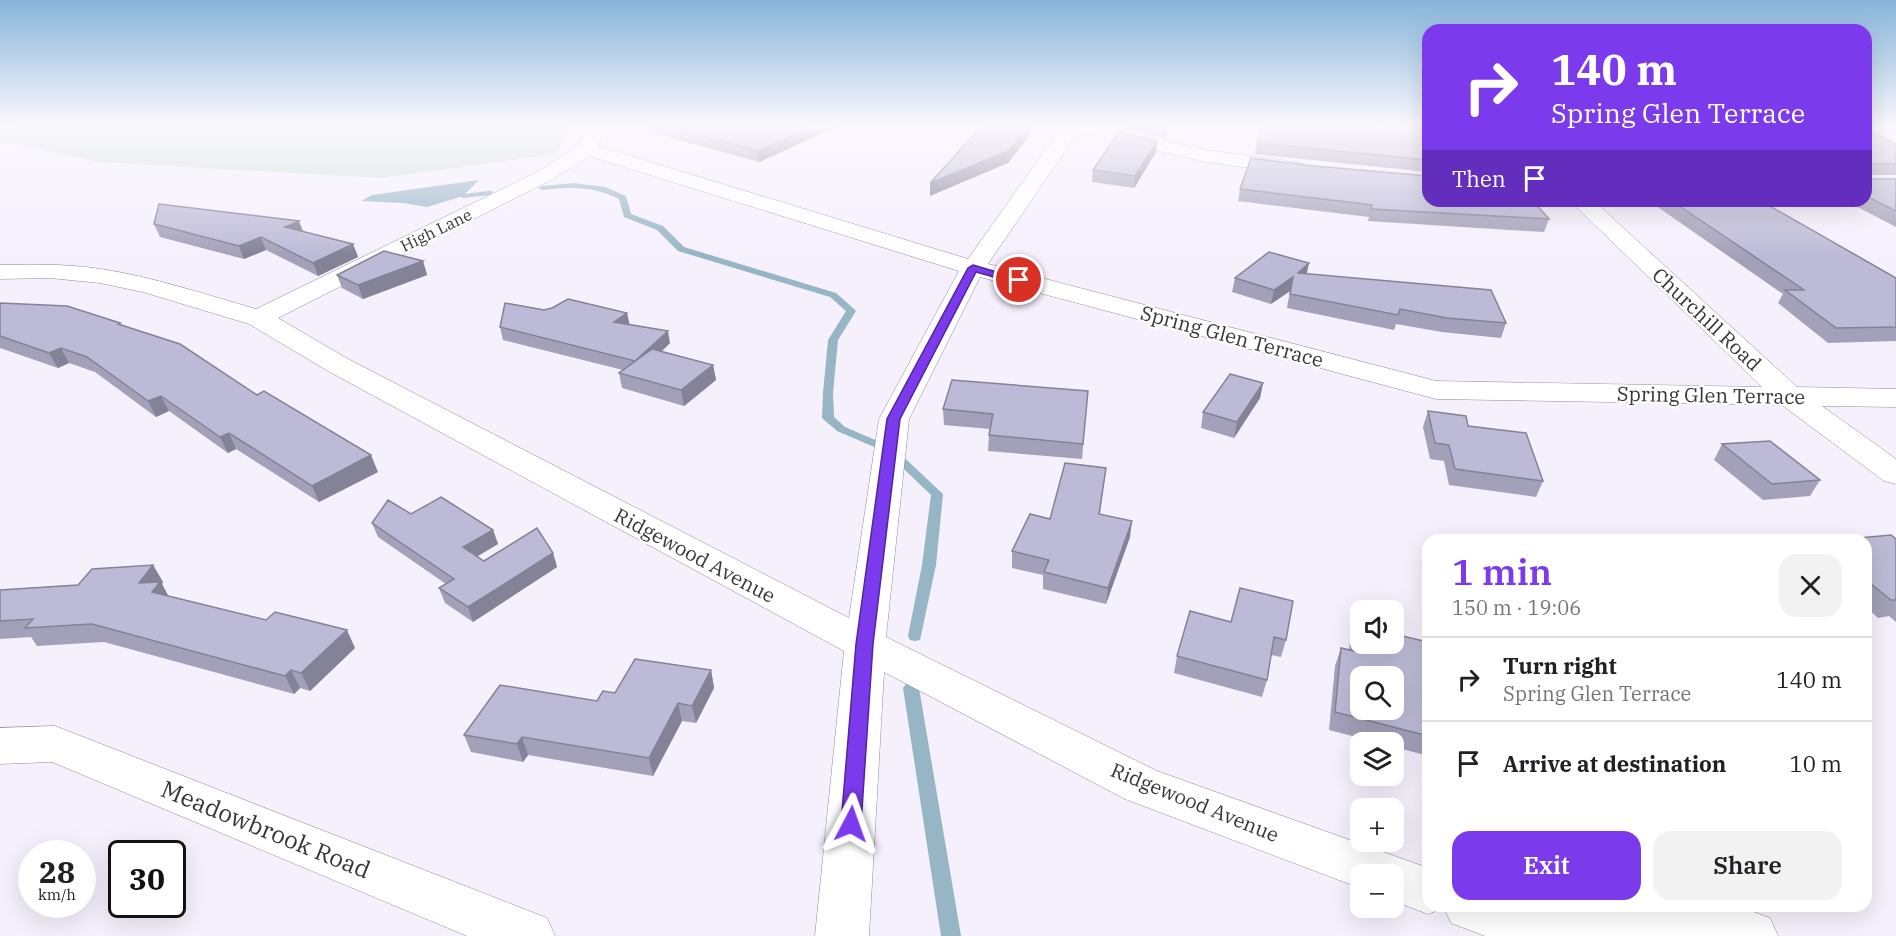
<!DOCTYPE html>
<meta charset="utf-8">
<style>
:root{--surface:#fff;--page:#f2f2f2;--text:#202124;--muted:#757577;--line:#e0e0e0;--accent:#7c3aed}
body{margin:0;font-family:"IBM Plex Serif",serif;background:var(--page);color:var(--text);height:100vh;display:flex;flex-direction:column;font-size:22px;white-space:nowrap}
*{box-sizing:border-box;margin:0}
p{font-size:20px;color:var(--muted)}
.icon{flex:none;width:33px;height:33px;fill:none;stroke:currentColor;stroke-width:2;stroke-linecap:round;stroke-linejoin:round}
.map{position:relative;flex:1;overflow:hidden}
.drawer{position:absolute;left:1422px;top:534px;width:450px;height:378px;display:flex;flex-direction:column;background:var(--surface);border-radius:18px;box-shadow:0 6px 24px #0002}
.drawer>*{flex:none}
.hud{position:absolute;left:1422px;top:24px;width:450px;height:183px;border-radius:18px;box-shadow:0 6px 24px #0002;background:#7c3aed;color:#fff;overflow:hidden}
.buttons{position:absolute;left:1350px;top:600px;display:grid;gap:12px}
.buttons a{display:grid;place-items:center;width:54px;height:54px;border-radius:12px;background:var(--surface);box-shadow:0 6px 24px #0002;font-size:30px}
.speed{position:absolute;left:18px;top:840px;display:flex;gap:12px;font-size:30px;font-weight:700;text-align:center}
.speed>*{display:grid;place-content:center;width:78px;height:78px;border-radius:50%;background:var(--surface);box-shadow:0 6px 24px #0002;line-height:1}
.speed small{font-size:15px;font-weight:400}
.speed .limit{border:3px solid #111;border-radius:9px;background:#fff;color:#111}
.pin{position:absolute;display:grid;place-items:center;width:51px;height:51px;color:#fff;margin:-26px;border:3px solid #fff;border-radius:50%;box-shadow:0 2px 6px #0007}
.me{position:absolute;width:66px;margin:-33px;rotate:4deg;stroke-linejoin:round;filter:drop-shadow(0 0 4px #0008)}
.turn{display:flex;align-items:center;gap:21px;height:126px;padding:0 30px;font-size:27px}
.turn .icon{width:78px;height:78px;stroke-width:2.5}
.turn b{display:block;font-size:42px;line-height:51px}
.then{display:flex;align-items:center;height:57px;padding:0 30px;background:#0003;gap:12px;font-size:22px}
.round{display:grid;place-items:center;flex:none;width:63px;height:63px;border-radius:18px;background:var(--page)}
.head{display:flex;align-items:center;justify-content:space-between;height:102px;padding:0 30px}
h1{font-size:36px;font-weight:600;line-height:45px;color:var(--accent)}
.primary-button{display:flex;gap:12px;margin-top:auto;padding:12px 30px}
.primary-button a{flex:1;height:69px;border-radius:18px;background:var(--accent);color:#fff;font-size:24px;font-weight:600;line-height:69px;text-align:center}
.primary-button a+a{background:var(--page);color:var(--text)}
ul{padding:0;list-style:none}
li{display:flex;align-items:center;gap:18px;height:84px;padding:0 30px;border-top:2px solid var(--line)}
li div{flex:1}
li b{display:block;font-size:22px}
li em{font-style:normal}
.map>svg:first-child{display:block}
.green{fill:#ccdfd5}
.water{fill:#96b5c5}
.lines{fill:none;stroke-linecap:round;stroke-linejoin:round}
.stream{fill:#96b5c5;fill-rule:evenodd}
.street-casing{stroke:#928c98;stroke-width:1}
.street{fill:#fff;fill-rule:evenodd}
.wall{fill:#a3a0b9}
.shaded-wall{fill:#848296}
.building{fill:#bdbad7;stroke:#848296;stroke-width:1.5;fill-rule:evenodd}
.route{fill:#7c3aed;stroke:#51269a;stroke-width:1.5}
.labels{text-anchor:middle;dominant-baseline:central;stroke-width:4.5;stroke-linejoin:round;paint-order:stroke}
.far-street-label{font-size:16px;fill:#37353a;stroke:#fff}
.street-label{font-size:20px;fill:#37353a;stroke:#fff}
.near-street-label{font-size:24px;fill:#37353a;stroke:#fff}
</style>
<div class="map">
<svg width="1896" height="936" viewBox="0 0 1896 936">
<rect width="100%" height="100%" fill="#f6f0fd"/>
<!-- green -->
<path class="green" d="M 15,125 L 571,125 L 556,154 L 381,178 L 99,162 L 0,141 L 0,133 Z"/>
<!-- water -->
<path class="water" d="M 479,180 L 463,196 L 427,207 L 403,203 L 361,201 L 372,195 Z"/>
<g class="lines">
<!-- stream -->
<g class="stream">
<path d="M 574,183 L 605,187 L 626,196 L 631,214 L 663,226 L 684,247 L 836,293 L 854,309 L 856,311 L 838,340 L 833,393 L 834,417 L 845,427 L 894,448 L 943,494 L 936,565 L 920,640 L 915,641 L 910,640 L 908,636 L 922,565 L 931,495 L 886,452 L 837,431 L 822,418 L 823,393 L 828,340 L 846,311 L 830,297 L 678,251 L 657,230 L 624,217 L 619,199 C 593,186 570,187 542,190 L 538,188 L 542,186 Z"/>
<path d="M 489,191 L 492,191 L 492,195 L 463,198 L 459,196 L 463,194 Z"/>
<path d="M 911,682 L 916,684 L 919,688 L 961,936 L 941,936 L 903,688 L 906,684 Z"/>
</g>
<!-- street casing -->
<g class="street-casing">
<g id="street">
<path d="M 588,125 L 606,125 L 598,146 L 968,259 L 1063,125 L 1098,125 L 1206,150 L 1295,162 L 1302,164 L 1305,168 L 1302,172 L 1295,174 L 1206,162 L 1078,132 L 988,264 L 1436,381 L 1762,387 L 1570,201 L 1594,201 L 1797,387 L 1896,389 L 1896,407 L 1822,406 L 1896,459 L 1896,484 L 1884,481 L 1782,405 L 1436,399 L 980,277 L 909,419 L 886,637 L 1157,771 L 1428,868 L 1428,906 L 1751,911 L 1770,918 L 1778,936 L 1485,936 L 1451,923 L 1444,908 L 1428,914 L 1394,901 L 1394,874 L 1360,874 L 1360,888 L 1125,799 L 884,672 L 869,936 L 815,936 L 844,651 L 328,371 L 249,324 L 143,292 L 100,283 L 50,278 L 0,279 L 0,265 C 34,264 67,264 101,269 C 153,277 204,294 256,309 L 539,171 L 579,146 ZM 589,156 L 959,271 L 879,419 L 849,618 L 348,359 L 278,318 L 553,179 Z"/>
<path d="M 55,726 L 547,918 L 555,936 L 467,936 L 52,762 L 0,764 L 0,728 Z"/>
</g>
</g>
<!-- street -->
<use href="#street" class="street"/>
</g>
<!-- wall -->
<g class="wall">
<path d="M 649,125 L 843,125 L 831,129 L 759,162 L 650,132 Z"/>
<path d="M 1128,125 L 1172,125 L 1164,138 L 1127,129 Z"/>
<path d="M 1369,125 L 1428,125 L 1428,172 L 1255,154 L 1257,143 L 1370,127 Z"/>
<path d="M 1866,129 L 1896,144 L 1896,175 L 1871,175 L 1871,179 L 1896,179 L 1896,227 L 1846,201 L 1866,201 Z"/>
<path d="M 1157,141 L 1156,152 L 1134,188 L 1092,182 L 1093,170 Z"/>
<path d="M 1240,189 L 1549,219 L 1544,232 L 1368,221 L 1369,217 L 1238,201 Z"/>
<path d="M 1649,201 L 1761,201 L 1896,278 L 1896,341 L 1828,343 L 1778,303 L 1783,294 Z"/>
<path d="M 154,224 L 302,231 L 353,244 L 358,257 L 318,276 L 266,250 L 244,259 L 160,237 Z"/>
<path d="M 423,261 L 427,275 L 363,299 L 342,288 L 337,275 Z"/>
<path d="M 1307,273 L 1506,323 L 1501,338 L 1442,332 L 1396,324 L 1394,330 L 1287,308 L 1290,291 L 1271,304 L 1232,292 L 1235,278 Z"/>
<path d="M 0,303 L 120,323 L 122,325 L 257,395 L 378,472 L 319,502 L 236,449 L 228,453 L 169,411 L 156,417 L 95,372 L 69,363 L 58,368 L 0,348 Z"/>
<path d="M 544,310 L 627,313 L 629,324 L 670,343 L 662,351 L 713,365 L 716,380 L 684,406 L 622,388 L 619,373 L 623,370 L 503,340 L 500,327 Z"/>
<path d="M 1263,383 L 1260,398 L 1234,438 L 1201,428 L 1203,412 Z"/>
<path d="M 1088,391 L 1082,459 L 988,451 L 989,435 L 990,429 L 944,425 L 943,409 Z"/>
<path d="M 1428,411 L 1468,426 L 1543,481 L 1536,497 L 1449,485 L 1444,461 L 1430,459 L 1423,427 Z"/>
<path d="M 1722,444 L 1820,480 L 1810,496 L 1763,500 L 1714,460 Z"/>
<path d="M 1106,468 L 1100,514 L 1130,537 L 1106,604 L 1043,589 L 1043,575 L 1012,568 L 1012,551 Z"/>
<path d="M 411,514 L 493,530 L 498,544 L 477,556 L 484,561 L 553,553 L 557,567 L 473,622 L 445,603 L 439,588 L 446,584 L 378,537 L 372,523 Z"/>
<path d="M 1896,539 L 1896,622 L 1889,616 L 1878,618 L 1866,607 L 1866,540 Z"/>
<path d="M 153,565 L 163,582 L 162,584 L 168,596 L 355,648 L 310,691 L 300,688 L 294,694 L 104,642 L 37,646 L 31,637 L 0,639 L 0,590 L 78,585 Z"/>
<path d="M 1231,622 L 1286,640 L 1281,657 L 1271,655 L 1267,680 L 1262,697 L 1174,673 L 1177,656 Z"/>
<path d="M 1355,625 L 1428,642 L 1428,749 L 1425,755 L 1394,747 L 1394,742 L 1376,742 L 1329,730 L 1335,666 L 1341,648 L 1349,650 L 1350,642 Z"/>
<path d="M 711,670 L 714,688 L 696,723 L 682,721 L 653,776 L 528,755 L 523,762 L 471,752 L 464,735 L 597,701 L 615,693 Z"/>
</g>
<!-- shaded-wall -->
<g class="shaded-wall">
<path d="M 816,125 L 843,125 L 831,129 L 759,162 L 758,151 Z"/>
<path d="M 1030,125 L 1032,125 L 1031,134 L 1008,163 L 930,196 L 930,183 Z"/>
<path d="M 1167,125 L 1172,125 L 1164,138 L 1166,127 Z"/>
<path d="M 1157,141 L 1156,152 L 1134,188 L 1135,176 Z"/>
<path d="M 299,221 L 304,234 L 285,227 Z"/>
<path d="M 261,237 L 266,250 L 244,259 L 239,246 Z"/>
<path d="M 353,244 L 358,257 L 318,276 L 313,263 Z"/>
<path d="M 423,261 L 427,275 L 363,299 L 358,285 Z"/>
<path d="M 1309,263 L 1306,277 L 1298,273 Z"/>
<path d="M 1293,277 L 1290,291 L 1271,304 L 1274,290 Z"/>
<path d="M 627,313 L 630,326 L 614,322 Z"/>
<path d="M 668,331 L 670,343 L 638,374 L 635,361 Z"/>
<path d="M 61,348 L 69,363 L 58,368 L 49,353 Z"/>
<path d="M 713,365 L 716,380 L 684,406 L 681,390 Z"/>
<path d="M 1263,383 L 1260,398 L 1234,438 L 1237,422 Z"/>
<path d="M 161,396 L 169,411 L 156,417 L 148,401 Z"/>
<path d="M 229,433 L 236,449 L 228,453 L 220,437 Z"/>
<path d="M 371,455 L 378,472 L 319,502 L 312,486 Z"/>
<path d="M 1132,521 L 1130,537 L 1106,604 L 1108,588 Z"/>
<path d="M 493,530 L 498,544 L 468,562 L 463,547 Z"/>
<path d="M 553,553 L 557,567 L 473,622 L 468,607 Z"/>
<path d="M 153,565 L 163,582 L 162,584 L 170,599 L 163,609 L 139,583 Z"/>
<path d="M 347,630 L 355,648 L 310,691 L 301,673 Z"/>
<path d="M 291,670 L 300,688 L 294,694 L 285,676 Z"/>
<path d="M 711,670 L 714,688 L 696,723 L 692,706 Z"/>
<path d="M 678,703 L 682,721 L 653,776 L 649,758 Z"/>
<path d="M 522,737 L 528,755 L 523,762 L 517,744 Z"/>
</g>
<!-- building -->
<g class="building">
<path d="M 662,125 L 816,125 L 758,151 Z"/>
<path d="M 983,125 L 1030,125 L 1008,151 L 930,183 Z"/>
<path d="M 1263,125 L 1361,125 L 1384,129 L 1381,125 L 1428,125 L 1428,160 L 1257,143 Z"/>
<path d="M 1866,129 L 1896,144 L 1896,164 L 1871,164 L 1871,179 L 1896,179 L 1896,211 L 1866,196 Z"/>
<path d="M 1119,132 L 1157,141 L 1135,176 L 1093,170 Z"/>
<path d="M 1251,158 L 1314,166 L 1428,176 L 1428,201 L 1533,201 L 1549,219 L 1371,209 L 1372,205 L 1240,189 Z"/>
<path d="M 1672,201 L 1761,201 L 1896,278 L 1896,327 L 1836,328 L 1785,290 L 1804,290 Z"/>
<path d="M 159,204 L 299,221 L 285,227 L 353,244 L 313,263 L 261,237 L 239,246 L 154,224 Z"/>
<path d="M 384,251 L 423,261 L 358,285 L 337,275 Z"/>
<path d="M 1269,252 L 1309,263 L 1298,273 L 1491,290 L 1506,323 L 1447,318 L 1400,309 L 1398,315 L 1290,294 L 1293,277 L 1274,290 L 1235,278 Z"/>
<path d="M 568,299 L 627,313 L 614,322 L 668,331 L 635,361 L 500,327 L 505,303 L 544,310 L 552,308 Z"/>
<path d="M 0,303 L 67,306 L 120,323 L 118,324 L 180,344 L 257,395 L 264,391 L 371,455 L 312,486 L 229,433 L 220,437 L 161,396 L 148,401 L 87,357 L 61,348 L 49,353 L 0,336 Z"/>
<path d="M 652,349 L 713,365 L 681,390 L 619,373 Z"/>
<path d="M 1230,374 L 1263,383 L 1237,422 L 1203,412 Z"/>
<path d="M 952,380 L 1088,391 L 1083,444 L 989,435 L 993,414 L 943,409 Z"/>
<path d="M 1428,411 L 1466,416 L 1468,426 L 1526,433 L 1543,481 L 1455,469 L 1449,445 L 1435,443 Z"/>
<path d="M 1770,441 L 1820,480 L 1772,484 L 1722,444 Z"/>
<path d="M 1065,463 L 1106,468 L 1099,514 L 1132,521 L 1108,588 L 1044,572 L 1049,560 L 1012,551 L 1030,514 L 1050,519 Z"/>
<path d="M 441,497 L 493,530 L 463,547 L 484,561 L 537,528 L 553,553 L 468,607 L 439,588 L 454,579 L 372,523 L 388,500 L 411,514 Z"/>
<path d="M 1891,535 L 1896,539 L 1896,600 L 1891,600 L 1866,580 L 1866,540 L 1836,540 Z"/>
<path d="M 153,565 L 139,583 L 160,582 L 152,592 L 266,620 L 275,612 L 347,630 L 301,673 L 291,670 L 285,676 L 92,624 L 25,628 L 33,619 L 0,621 L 0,590 L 78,585 L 92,569 Z"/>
<path d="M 1240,588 L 1293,601 L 1286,640 L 1274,637 L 1267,680 L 1177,656 L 1190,611 L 1231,622 Z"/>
<path d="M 1355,625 L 1360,626 L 1360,644 L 1394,644 L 1394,634 L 1428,642 L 1428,736 L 1335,712 L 1341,648 L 1354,651 ZM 1360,676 L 1394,676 L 1394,710 L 1360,710 Z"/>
<path d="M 635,659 L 711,670 L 692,706 L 678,703 L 649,758 L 522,737 L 517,744 L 464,735 L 500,685 L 597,701 L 603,691 L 615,693 Z"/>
</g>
<!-- sky -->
<linearGradient id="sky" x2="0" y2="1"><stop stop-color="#87b4da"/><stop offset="0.49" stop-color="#fbf8fe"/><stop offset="1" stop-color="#fbf8fe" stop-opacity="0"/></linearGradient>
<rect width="1896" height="256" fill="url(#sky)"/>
<!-- route -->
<path class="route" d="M 973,265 L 1024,280 L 1019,284 L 976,272 L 900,419 L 873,644 L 861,824 L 858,830 L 851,832 L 844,830 L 841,824 L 856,644 L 887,419 L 968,268 Z"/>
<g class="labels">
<!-- far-street labels -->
<g class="far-street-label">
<text transform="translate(436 230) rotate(-26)">High Lane</text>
</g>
<!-- street labels -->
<g class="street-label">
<text transform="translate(1707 319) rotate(43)">Churchill Road</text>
<text transform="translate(1232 336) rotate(15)">Spring Glen Terrace</text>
<text transform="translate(1711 395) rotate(1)">Spring Glen Terrace</text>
<text transform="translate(695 555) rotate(28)">Ridgewood Avenue</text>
<text transform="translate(1195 802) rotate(22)">Ridgewood Avenue</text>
</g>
<!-- near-street labels -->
<g class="near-street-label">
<text transform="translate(266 829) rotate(22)">Meadowbrook Road</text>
</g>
</g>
</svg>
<div class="buttons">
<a><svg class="icon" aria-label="sound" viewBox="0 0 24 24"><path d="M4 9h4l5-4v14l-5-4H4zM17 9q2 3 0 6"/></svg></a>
<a><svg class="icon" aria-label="search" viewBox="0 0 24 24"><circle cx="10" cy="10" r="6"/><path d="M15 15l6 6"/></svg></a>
<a><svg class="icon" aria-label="layers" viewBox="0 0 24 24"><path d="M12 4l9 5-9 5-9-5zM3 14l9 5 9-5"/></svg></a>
<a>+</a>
<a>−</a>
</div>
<div class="speed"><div>28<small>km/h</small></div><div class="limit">30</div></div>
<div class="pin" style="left:1019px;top:280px;background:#d93025"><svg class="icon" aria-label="arrive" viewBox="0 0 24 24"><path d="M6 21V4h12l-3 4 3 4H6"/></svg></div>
<svg class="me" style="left:851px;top:824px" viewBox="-20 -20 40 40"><path d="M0-17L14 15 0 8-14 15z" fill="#7c3aed" stroke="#fff" stroke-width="4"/></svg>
<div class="hud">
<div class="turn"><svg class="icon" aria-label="right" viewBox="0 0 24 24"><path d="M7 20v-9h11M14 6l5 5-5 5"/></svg><div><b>140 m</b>Spring Glen Terrace</div></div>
<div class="then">Then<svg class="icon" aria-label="arrive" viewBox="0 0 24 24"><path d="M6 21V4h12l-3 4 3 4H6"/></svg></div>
</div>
<section class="drawer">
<div class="head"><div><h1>1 min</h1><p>150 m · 19:06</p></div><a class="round"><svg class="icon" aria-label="close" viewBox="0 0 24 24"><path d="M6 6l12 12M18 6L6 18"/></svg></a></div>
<ul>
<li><svg class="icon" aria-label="right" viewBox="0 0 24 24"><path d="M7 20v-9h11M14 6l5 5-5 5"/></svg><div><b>Turn right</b><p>Spring Glen Terrace</p></div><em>140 m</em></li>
<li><svg class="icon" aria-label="arrive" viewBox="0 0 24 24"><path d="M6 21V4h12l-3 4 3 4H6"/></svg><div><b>Arrive at destination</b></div><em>10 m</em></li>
</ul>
<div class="primary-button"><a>Exit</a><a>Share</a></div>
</section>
</div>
